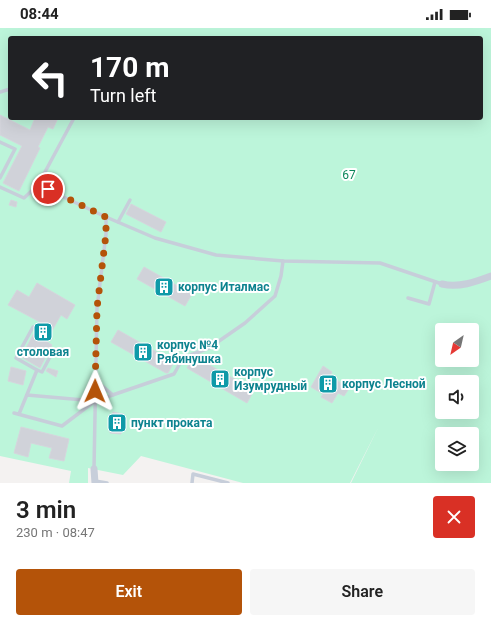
<!DOCTYPE html>
<meta charset="utf-8">
<style>
:root{--surface:#fff;--page:#f6f6f6;--text:#222;--muted:#767676;--accent:#b45309}
body{margin:0;font-family:Roboto,sans-serif;background:var(--page);color:var(--text);height:100vh;display:flex;flex-direction:column;font-size:15px;white-space:nowrap}
*{box-sizing:border-box;margin:0}
p{font-size:13px;color:var(--muted)}
.icon{flex:none;width:22px;height:22px;fill:none;stroke:currentColor;stroke-width:2;stroke-linecap:round;stroke-linejoin:round}
.map{position:relative;height:455px;overflow:hidden}
.panel{display:flex;flex-direction:column;background:var(--surface);flex:1}
.panel>*{flex:none}
.top-card{position:absolute;left:8px;top:8px;width:475px;height:84px;border-radius:4px;box-shadow:0 4px 16px #0002;background:#202124;color:#fff;overflow:hidden}
.needle{width:26px;rotate:214deg}
.buttons{position:absolute;left:435px;top:295px;display:grid;gap:8px}
.buttons a{display:grid;place-items:center;width:44px;height:44px;border-radius:4px;background:var(--surface);box-shadow:0 4px 16px #0002;font-size:20px}
.pin{position:absolute;display:grid;place-items:center;width:34px;height:34px;color:#fff;margin:-17px;border:2px solid #fff;border-radius:50%;box-shadow:0 1px 4px #0007}
.me{position:absolute;width:44px;margin:-22px;rotate:1deg;stroke-linejoin:round;filter:drop-shadow(0 0 3px #0008)}
.turn{display:flex;align-items:center;gap:14px;height:84px;padding:0 16px;font-size:18px}
.turn .icon{width:52px;height:52px;stroke-width:2.5}
.turn b{display:block;font-size:28px;line-height:34px}
.round{display:grid;place-items:center;flex:none;width:42px;height:42px;border-radius:4px;background:var(--page)}
.head{display:flex;align-items:center;justify-content:space-between;height:68px;padding:0 16px}
h1{font-size:24px;font-weight:600;line-height:30px}
.action{display:flex;gap:8px;margin-top:auto;padding:8px 16px}
.action a{flex:1;height:46px;border-radius:4px;background:var(--accent);color:#fff;font-size:16px;font-weight:600;line-height:46px;text-align:center}
.action a+a{background:var(--page);color:var(--text)}
.status{display:flex;justify-content:space-between;align-items:center;height:28px;padding:0 20px;background:var(--surface);direction:ltr}
.status svg{height:11px;fill:currentColor}
.map>svg:first-child{display:block}
.green{fill:#bcf5da;fill-rule:evenodd}
.building{fill:#d0d2d9;stroke:#d5d6dd}
.lines{fill:none;stroke-linecap:round;stroke-linejoin:round}
.lane{stroke:#c7ceda;stroke-width:3.5}
.street{stroke:#c7ceda;stroke-width:7}
.route{stroke:#b45309;stroke-width:7;stroke-dasharray:0 12.6}
.labels{text-anchor:middle;dominant-baseline:central;stroke-width:4;stroke-linejoin:round;paint-order:stroke}
.park-label{font-size:12px;fill:#0d875b;stroke:#fff}
.culture-label{font-size:12px;font-weight:bold;fill:#0d838f;stroke:#fff;text-anchor:start}
</style>
<div class="status"><b>08:44</b><svg viewBox="0 0 49 12"><path d="M0 12V9h3v3zM5 12V6h3v6zM10 12V3h3v9zM15 12V0h3v12zM26 1h20v11H26zM47 4h2v5h-2z"/></svg></div>
<div class="map">
<svg width="491" height="455" viewBox="0 0 491 455">
<rect width="100%" height="100%" fill="#f4f2f1"/>
<!-- green -->
<path class="green" d="M 0,0 L 491,0 L 491,455 L 351,455 L 378,400 L 350,455 L 243,455 L 141,428 L 123,447 L 88,440 L 88,455 L 69,455 L 71,443 L 0,428 ZM 10,10 L 481,10 L 481,90 L 10,90 ZM 442,302 L 472,302 L 472,332 L 442,332 ZM 442,354 L 472,354 L 472,384 L 442,384 ZM 442,406 L 472,406 L 472,436 L 442,436 Z"/>
<!-- building -->
<g class="building">
<path d="M 0,87 L 30,102 L 35,90 L 58,90 L 53,101 L 48,99 L 38,119 L 40,120 L 19,163 L 3,155 L 22,118 L 0,107 Z"/>
<path d="M 11,172 L 17,174 L 16,179 L 9,177 Z"/>
<path d="M 131,176 L 166,194 L 161,204 L 126,186 Z"/>
<path d="M 144,239 L 192,266 L 185,278 L 137,251 Z"/>
<path d="M 37,255 L 75,277 L 67,291 L 61,287 L 46,313 L 52,317 L 40,340 L 21,329 L 40,294 L 8,277 L 17,262 L 29,269 Z"/>
<path d="M 118,302 L 174,334 L 168,345 L 166,345 L 111,314 Z"/>
<path d="M 195,329 L 254,362 L 247,375 L 187,340 L 193,330 Z"/>
<path d="M 323,338 L 332,344 L 330,348 L 346,358 L 345,361 L 348,362 L 344,368 L 338,365 L 332,375 L 321,369 L 323,366 L 311,359 Z"/>
<path d="M 11,339 L 26,343 L 23,357 L 8,353 Z"/>
<path d="M 48,340 L 58,343 L 56,349 L 46,343 Z"/>
<path d="M 113,384 L 123,386 L 121,406 L 110,405 Z"/>
<path d="M 21,399 L 69,411 L 64,433 L 49,430 L 52,420 L 31,415 L 28,429 L 14,425 Z"/>
</g>
<g class="lines">
<!-- lane -->
<g class="lane">
<path d="M 0,64 L 10,61"/>
<path d="M 74,90 L 38,157 L 106,189 L 106,206 L 97,280 L 94,441"/>
<path d="M 0,114 L 15,121 L 0,150"/>
<path d="M 0,159 L 24,170 L 38,157"/>
<path d="M 106,189 L 155,210 L 216,227 L 283,233 L 380,235 L 442,256"/>
<path d="M 118,194 L 130,172"/>
<path d="M 408,270 L 429,276 L 435,254"/>
<path d="M 33,299 L 16,330 L 37,342"/>
<path d="M 95,352 L 113,367"/>
<path d="M 27,367 L 95,373"/>
<path d="M 14,385 L 62,398 L 95,373 L 174,346 L 183,330 L 209,320 L 245,295 L 275,268 L 281,248 L 283,233"/>
<path d="M 19,386 L 37,342 L 42,344 L 52,325"/>
<path d="M 95,453 L 107,455"/>
<path d="M 192,455 L 193,446 L 228,455"/>
</g>
<!-- street -->
<g class="street">
<path d="M 442,256 C 459,260 475,254 491,248"/>
<path d="M 94,441 L 95,455"/>
</g>
</g>
<g class="lines">
<!-- route -->
<path class="route" d="M 48,161 L 106,189 L 106,206 L 97,280 L 95,363"/>
</g>
<!-- icons -->
<defs>
<g id="building-square" transform="scale(1)"><rect x="-9" y="-9" width="18" height="18" rx="4" fill="#0f9aa8" stroke="#fff"/><path d="M-4-6H4V6H1V3H-1V6H-4ZM-2.5-4.3h1.7v1.8h-1.7ZM.8-4.3h1.7v1.8H.8ZM-2.5-1h1.7V.8h-1.7ZM.8-1h1.7V.8H.8Z" fill="#fff"/></g>
</defs>
<g fill-rule="evenodd">
<use href="#building-square" x="164" y="259"/>
<use href="#building-square" x="43" y="304"/>
<use href="#building-square" x="143" y="324"/>
<use href="#building-square" x="220" y="351"/>
<use href="#building-square" x="328" y="356"/>
<use href="#building-square" x="117" y="395"/>
</g>
<g class="labels">
<!-- park labels -->
<g class="park-label">
<text x="349" y="147">67</text>
</g>
<!-- culture labels -->
<g class="culture-label">
<text x="178" y="259">корпус Италмас</text>
<text x="157" y="317">корпус №4<tspan x="157" dy="14">Рябинушка</tspan></text>
<text x="43" y="324" text-anchor="middle">столовая</text>
<text x="234" y="344">корпус<tspan x="234" dy="14">Изумрудный</tspan></text>
<text x="342" y="356">корпус Лесной</text>
<text x="131" y="395">пункт проката</text>
</g>
</g>
</svg>
<div class="buttons">
<a><svg class="needle" viewBox="-14 -14 28 28"><path d="M0-13l5 13h-10z" fill="#e53935"/><path d="M0 13l5-13h-10z" fill="#767676"/></svg></a>
<a><svg class="icon" aria-label="sound" viewBox="0 0 24 24"><path d="M4 9h4l5-4v14l-5-4H4zM17 9q2 3 0 6"/></svg></a>
<a><svg class="icon" aria-label="layers" viewBox="0 0 24 24"><path d="M12 4l9 5-9 5-9-5zM3 14l9 5 9-5"/></svg></a>
</div>
<div class="pin" style="left:48px;top:161px;background:#d93025"><svg class="icon" aria-label="arrive" viewBox="0 0 24 24"><path d="M6 21V4h12l-3 4 3 4H6"/></svg></div>
<svg class="me" style="left:95px;top:363px" viewBox="-20 -20 40 40"><path d="M0-17L14 15 0 8-14 15z" fill="#b45309" stroke="#fff" stroke-width="4"/></svg>
<div class="top-card">
<div class="turn"><svg class="icon" aria-label="left" viewBox="0 0 24 24"><path d="M17 20v-9H6M10 6l-5 5 5 5"/></svg><div><b>170 m</b>Turn left</div></div>
</div>
</div>
<section class="panel">
<div class="head"><div><h1>3 min</h1><p>230 m · 08:47</p></div><a class="round" style="background:#d93025;color:#fff"><svg class="icon" aria-label="close" viewBox="0 0 24 24"><path d="M6 6l12 12M18 6L6 18"/></svg></a></div>
<div class="action"><a>Exit</a><a>Share</a></div>
</section>
